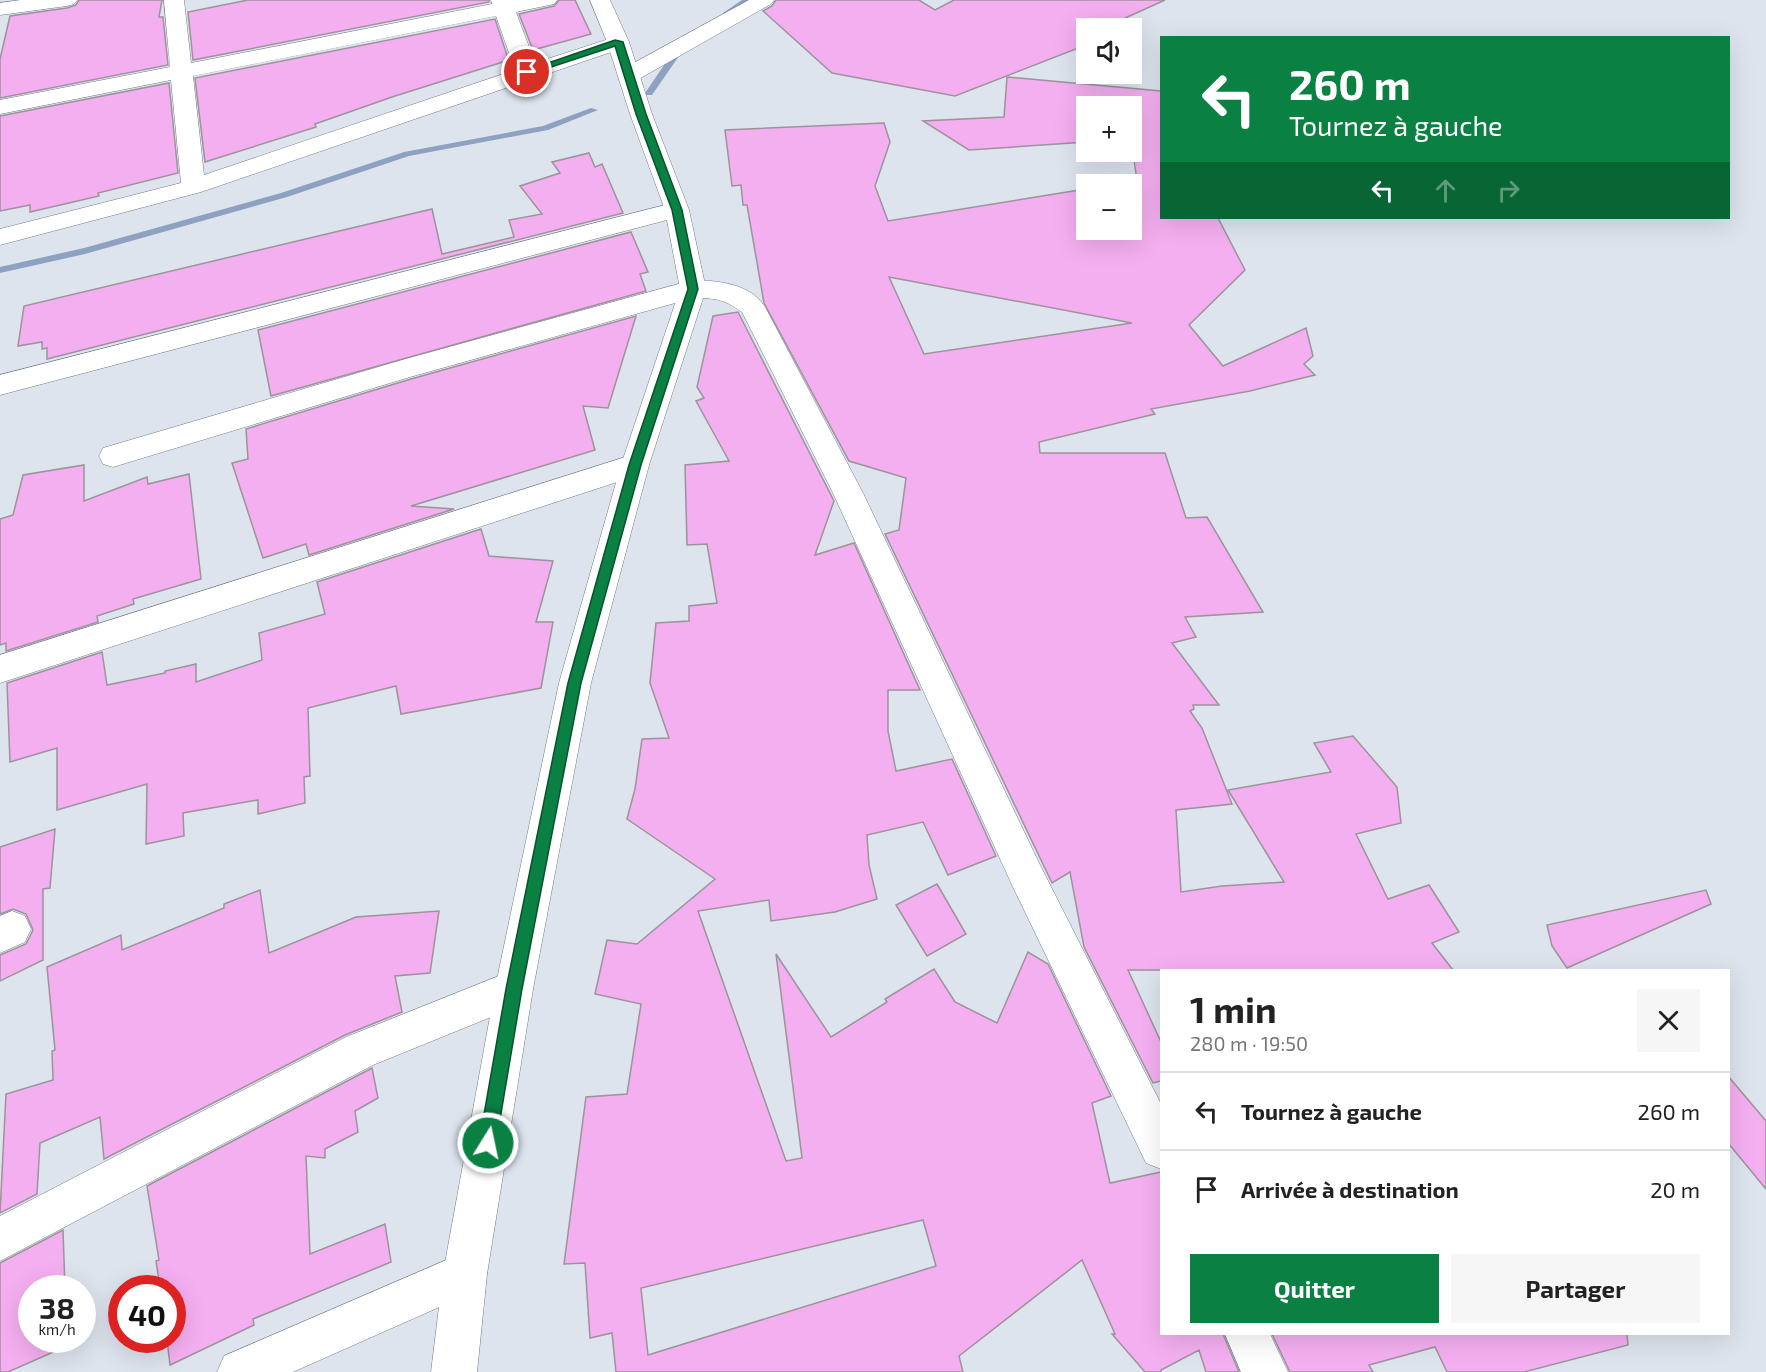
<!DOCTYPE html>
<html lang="fr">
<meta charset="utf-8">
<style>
:root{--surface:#fff;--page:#f6f6f6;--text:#222;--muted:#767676;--line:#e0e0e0;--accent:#0b8043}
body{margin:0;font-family:"Exo 2",sans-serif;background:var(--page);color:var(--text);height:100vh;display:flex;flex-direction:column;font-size:22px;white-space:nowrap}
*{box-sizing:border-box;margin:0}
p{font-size:20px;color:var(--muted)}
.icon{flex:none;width:33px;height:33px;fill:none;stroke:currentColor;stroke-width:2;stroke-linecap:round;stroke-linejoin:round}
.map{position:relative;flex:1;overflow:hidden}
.panel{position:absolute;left:1160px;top:969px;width:570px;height:366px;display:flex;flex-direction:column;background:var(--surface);border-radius:0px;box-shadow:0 6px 24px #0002}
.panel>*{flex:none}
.banner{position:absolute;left:1160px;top:36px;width:570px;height:183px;border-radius:0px;box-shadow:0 6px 24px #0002;background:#0b8043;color:#fff;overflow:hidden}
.controls{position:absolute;left:1076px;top:18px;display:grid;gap:12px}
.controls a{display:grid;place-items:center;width:66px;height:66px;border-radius:0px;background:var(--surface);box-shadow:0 6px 24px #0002;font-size:30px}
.speed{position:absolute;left:18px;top:1275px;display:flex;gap:12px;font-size:30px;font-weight:700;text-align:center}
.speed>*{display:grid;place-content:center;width:78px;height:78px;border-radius:50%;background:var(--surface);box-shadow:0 6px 24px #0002;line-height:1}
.speed small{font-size:15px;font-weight:400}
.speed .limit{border:9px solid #d22;background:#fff;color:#111}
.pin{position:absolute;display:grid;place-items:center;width:51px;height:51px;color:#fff;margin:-26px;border:3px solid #fff;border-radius:50%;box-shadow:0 2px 6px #0007}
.me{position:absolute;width:66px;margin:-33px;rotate:10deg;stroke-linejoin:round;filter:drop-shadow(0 0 4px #0008)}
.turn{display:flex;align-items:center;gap:21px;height:126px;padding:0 30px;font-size:27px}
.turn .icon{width:78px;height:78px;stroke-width:2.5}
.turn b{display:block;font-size:42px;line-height:51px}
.lanes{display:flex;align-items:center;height:57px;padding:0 30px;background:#0003;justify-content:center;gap:30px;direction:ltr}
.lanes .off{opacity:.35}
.round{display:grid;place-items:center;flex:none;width:63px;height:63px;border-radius:0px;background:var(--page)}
.overview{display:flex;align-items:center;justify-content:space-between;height:102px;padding:0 30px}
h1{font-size:36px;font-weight:700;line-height:45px}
.button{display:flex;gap:12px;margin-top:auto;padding:12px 30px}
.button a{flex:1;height:69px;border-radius:0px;background:var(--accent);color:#fff;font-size:24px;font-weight:700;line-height:69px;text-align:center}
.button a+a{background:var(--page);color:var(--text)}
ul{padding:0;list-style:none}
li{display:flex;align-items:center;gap:18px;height:78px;padding:0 30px;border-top:2px solid var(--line)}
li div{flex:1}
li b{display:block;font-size:22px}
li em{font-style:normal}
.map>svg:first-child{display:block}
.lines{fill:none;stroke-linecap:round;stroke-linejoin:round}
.stream{fill:#8ea1c1;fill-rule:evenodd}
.building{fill:#f4aff0;stroke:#9c939b;stroke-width:1.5;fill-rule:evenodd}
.minor-casing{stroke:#757b85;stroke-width:1}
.tertiary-casing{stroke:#757b85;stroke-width:1}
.minor{fill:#fff;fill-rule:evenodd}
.tertiary{fill:#fff;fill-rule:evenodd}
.route{fill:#0b8043;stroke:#07532c;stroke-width:1.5}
</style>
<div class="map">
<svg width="1766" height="1372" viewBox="0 0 1766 1372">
<rect width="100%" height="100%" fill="#dde4ee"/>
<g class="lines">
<!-- stream -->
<g class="stream">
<path d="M 742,0 L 751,0 L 729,17 L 723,17 L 723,13 Z"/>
<path d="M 679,48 L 686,50 L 679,56 L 652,95 L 646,95 L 645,93 L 673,52 Z"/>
<path d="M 591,108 L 598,110 L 548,130 L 409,156 L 287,197 L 85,254 L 0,273 L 0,267 L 84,248 L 281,193 L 404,152 L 543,126 Z"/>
</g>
</g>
<!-- building -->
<g class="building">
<path d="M 79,0 L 162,0 L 159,17 L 163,17 L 168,65 L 0,98 L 0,59 L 10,16 L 67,8 L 76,5 Z"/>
<path d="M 248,0 L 489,0 L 489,2 L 193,60 L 188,12 Z"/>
<path d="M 559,0 L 575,0 L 591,34 L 533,50 L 519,14 L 554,6 Z"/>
<path d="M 776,0 L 919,0 L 935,10 L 954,0 L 1165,0 L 1123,19 L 1133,26 L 1127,28 L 1086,28 L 1086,45 L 955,96 L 832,73 L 763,11 L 772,6 Z"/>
<path d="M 495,19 L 508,58 L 505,59 L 506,61 L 392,97 L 315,124 L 316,127 L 205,162 L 195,78 Z"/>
<path d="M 1007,77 L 1161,91 L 1161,218 L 1218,218 L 1245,270 L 1189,325 L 1223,366 L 1306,328 L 1313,356 L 1304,364 L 1315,375 L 1250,391 L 1151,409 L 1155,414 L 1039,442 L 1040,453 L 1165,453 L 1186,518 L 1207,517 L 1263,612 L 1185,617 L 1196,637 L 1172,643 L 1219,705 L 1193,705 L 1194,709 L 1190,711 L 1202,728 L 1232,804 L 1176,810 L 1181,892 L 1222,886 L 1284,882 L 1228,790 L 1331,772 L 1314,743 L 1353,736 L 1397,787 L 1401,823 L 1356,834 L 1388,899 L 1429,885 L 1459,932 L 1432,943 L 1453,970 L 1128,970 L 1161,1042 L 1161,1081 L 1153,1083 L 1084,947 L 1070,872 L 1052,883 L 885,534 L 899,530 L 906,478 L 849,461 L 764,303 L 747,205 L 743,205 L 741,185 L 732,186 L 725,130 L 884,123 L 890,142 L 875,186 L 888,221 L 1086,189 L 1086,230 L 1131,230 L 1131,184 L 1117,184 L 1137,181 L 1131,139 L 1131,106 L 1086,106 L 1086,142 L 969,150 L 923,121 L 1004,117 ZM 889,277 L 1132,323 L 924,354 Z"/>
<path d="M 169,83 L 178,173 L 98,193 L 99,196 L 30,212 L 30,205 L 0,211 L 0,116 Z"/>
<path d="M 589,153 L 595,167 L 602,164 L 623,213 L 47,359 L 47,348 L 42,349 L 42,342 L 18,346 L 24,306 L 432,209 L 442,254 L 514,237 L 509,220 L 542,214 L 520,186 L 560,173 L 552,162 Z"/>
<path d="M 631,232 L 648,272 L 640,274 L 646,291 L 271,396 L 258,330 Z"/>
<path d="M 738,312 L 834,501 L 815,555 L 854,543 L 920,690 L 888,690 L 888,731 L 896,771 L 952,759 L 996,856 L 948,875 L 923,822 L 867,835 L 869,865 L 877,899 L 835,912 L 771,921 L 769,900 L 698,911 L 786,1161 L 802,1158 L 776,954 L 831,1037 L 887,1002 L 885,999 L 934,969 L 955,1002 L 997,1023 L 1028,952 L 1048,964 L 1111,1096 L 1092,1103 L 1110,1183 L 1161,1172 L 1161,1334 L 1223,1334 L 1239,1372 L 1206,1372 L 1199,1350 L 1161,1370 L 1161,1372 L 1145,1372 L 1112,1334 L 1115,1334 L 1082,1260 L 959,1356 L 963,1372 L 616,1372 L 612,1333 L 590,1338 L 585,1263 L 564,1264 L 586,1097 L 627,1094 L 641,1004 L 595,994 L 607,940 L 637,944 L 715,879 L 627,819 L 635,789 L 642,739 L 669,738 L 650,683 L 656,623 L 689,621 L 689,606 L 717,603 L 707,544 L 687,545 L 685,465 L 729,461 L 696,401 L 704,398 L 697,387 L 713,316 ZM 923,1220 L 936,1266 L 648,1355 L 641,1288 Z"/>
<path d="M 636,316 L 608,408 L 583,406 L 595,450 L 411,506 L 454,509 L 309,555 L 306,544 L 263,558 L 232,463 L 248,459 L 246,429 L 411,379 Z"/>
<path d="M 84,465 L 84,501 L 147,477 L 148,484 L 189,474 L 201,579 L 133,599 L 134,604 L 97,616 L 98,622 L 6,651 L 6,643 L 0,645 L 0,519 L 13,515 L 23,475 Z"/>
<path d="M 481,529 L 489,556 L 553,561 L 536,622 L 553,622 L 541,688 L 401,714 L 396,686 L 308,708 L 310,776 L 304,777 L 305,803 L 258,814 L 258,800 L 183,813 L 184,836 L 146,844 L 147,784 L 57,810 L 57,748 L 10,762 L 7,683 L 102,652 L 107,685 L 165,673 L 165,671 L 196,664 L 196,682 L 262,660 L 259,633 L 325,614 L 317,582 Z"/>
<path d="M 55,829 L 50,888 L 43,889 L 43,960 L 0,981 L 0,955 L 26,944 L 33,930 L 26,914 L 13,909 L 0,914 L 0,847 Z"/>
<path d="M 937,884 L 966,934 L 927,956 L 896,905 Z"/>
<path d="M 260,890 L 269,953 L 356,917 L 439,911 L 430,973 L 395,976 L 402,1012 L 345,1035 L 104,1159 L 100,1117 L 40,1143 L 37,1194 L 0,1213 L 6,1094 L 53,1080 L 52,1051 L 55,1050 L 47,967 L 121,935 L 122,950 L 224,908 L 224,904 Z"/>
<path d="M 1706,890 L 1711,904 L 1567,968 L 1552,946 L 1547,925 Z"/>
<path d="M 372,1068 L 378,1098 L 355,1111 L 358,1132 L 325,1149 L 325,1158 L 306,1156 L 310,1254 L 385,1224 L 391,1262 L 253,1319 L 254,1325 L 170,1365 L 167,1340 L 172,1340 L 172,1288 L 160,1288 L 156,1261 L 159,1260 L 147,1186 Z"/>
<path d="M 1728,1076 L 1766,1121 L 1766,1189 L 1728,1143 Z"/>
<path d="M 63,1230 L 65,1288 L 32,1288 L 32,1340 L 67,1340 L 67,1346 L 8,1372 L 0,1372 L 0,1263 Z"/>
<path d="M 1272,1334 L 1627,1334 L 1628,1345 L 1524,1372 L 1447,1372 L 1435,1347 L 1369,1365 L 1373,1372 L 1290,1372 Z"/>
</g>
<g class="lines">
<!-- minor casing -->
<g class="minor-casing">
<g id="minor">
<path d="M 21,0 L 77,0 L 74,4 L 67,6 L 0,15 L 0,3 Z"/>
<path d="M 164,0 L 184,0 L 191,63 L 492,4 L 491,0 L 557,0 L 554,4 L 516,12 L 535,63 L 618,36 L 626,37 L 629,42 L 626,47 L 201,192 L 0,245 L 0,229 L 181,183 L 171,80 L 0,114 L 0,100 L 170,67 ZM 496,16 L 515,70 L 204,175 L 193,76 Z"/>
<path d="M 749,0 L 774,0 L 771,4 L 637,80 L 629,82 L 621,80 L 618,75 L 621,70 Z"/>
<path d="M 677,202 L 686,205 L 689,210 L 686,215 L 0,395 L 0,375 Z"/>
<path d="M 693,280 C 718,281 750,283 765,307 L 863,493 L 1038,861 L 1161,1104 L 1161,1169 L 1146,1163 L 1012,885 L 833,493 L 742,312 C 724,299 715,298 693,298 L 410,377 L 113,467 L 103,464 L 99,456 L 103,448 L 402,360 Z"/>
<path d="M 635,454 L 645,457 L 649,465 L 645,473 L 0,683 L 0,655 Z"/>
<path d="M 12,911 L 25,916 L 31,929 L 25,942 L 0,953 L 0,916 Z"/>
<path d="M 514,970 L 528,976 L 533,989 L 528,1002 L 373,1065 L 0,1261 L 0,1216 L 346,1037 Z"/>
<path d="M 465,1252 L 480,1259 L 487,1274 L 480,1289 L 293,1372 L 217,1372 L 224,1356 Z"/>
<path d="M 1225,1334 L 1270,1334 L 1288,1372 L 1241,1372 Z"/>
</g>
</g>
<!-- tertiary casing -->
<g class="tertiary-casing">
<path id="tertiary" d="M 590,0 L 610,0 L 629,42 L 652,114 L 689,210 L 706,289 L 649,465 L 591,683 L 533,989 L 487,1274 L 477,1372 L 431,1372 L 443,1274 L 495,989 L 559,683 L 621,465 L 680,289 L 665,210 L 630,114 L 607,42 Z"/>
</g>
<!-- minor -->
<use href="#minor" class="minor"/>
<!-- tertiary -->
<use href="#tertiary" class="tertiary"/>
</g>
<!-- route -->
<path class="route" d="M 615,40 L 623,42 L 646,114 L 682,210 L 698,289 L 641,465 L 581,683 L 522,989 L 496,1143 L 494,1149 L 488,1151 L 481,1149 L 479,1143 L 506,989 L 568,683 L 629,465 L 688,289 L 672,210 L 636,114 L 615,46 L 530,74 L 522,72 Z"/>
</svg>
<div class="controls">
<a><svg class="icon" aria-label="sound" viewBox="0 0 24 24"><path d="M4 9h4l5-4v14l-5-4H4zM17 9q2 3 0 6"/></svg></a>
<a>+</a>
<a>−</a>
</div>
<div class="speed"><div>38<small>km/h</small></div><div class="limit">40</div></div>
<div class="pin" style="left:527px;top:72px;background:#d93025"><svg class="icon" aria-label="arrive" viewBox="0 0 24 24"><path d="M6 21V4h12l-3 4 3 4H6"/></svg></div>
<svg class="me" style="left:488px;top:1143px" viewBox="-20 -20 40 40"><circle r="17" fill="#0b8043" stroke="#fff" stroke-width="3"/><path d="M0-11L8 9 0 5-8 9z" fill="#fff"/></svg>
<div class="banner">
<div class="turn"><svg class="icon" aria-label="left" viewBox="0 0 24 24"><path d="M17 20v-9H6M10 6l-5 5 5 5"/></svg><div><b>260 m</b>Tournez à gauche</div></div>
<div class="lanes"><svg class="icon" aria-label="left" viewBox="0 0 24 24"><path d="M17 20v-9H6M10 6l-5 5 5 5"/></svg><svg class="icon off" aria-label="ahead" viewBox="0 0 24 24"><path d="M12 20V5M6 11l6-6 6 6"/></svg><svg class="icon off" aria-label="right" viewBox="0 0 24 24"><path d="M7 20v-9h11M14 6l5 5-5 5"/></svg></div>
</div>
<section class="panel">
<div class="overview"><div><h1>1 min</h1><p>280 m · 19:50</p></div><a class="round"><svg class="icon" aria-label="close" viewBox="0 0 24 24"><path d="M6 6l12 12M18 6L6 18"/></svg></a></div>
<ul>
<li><svg class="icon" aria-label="left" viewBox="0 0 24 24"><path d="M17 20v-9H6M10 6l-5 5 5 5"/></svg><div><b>Tournez à gauche</b></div><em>260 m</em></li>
<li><svg class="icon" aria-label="arrive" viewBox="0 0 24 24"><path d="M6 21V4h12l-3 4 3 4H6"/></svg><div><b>Arrivée à destination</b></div><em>20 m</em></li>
</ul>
<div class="button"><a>Quitter</a><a>Partager</a></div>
</section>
</div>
